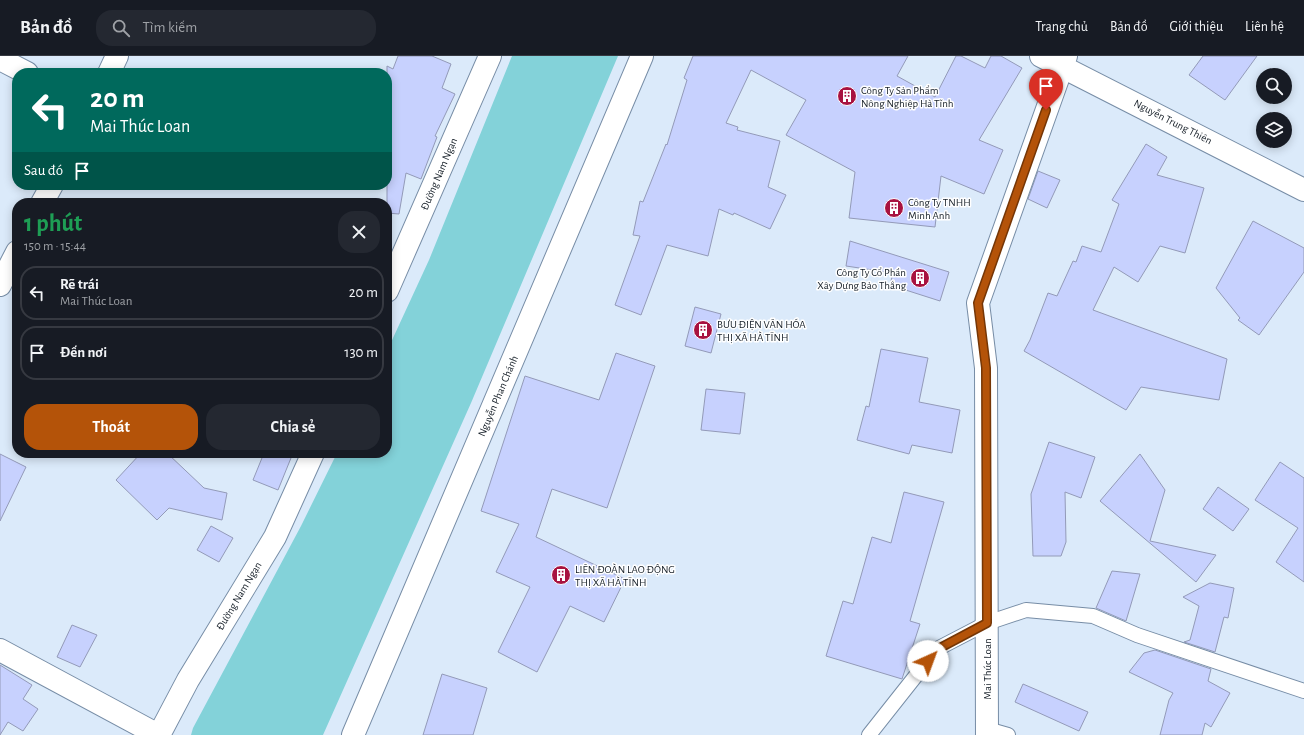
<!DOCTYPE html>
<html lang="vi">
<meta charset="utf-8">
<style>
:root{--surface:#171b24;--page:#242831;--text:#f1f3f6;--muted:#9ea1a6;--line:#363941;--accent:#b45309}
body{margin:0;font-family:"Alegreya Sans",sans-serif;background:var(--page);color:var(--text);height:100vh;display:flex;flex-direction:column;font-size:15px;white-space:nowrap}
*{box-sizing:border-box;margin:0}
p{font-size:13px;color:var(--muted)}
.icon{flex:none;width:22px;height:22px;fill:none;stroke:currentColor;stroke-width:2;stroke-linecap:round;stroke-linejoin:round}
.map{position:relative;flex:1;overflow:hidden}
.side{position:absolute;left:12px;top:142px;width:380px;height:260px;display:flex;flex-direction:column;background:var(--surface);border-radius:16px;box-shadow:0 2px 10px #0003}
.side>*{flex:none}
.hud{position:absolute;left:12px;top:12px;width:380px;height:122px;border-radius:16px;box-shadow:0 2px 10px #0003;background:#00695c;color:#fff;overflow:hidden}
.buttons{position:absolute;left:1256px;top:12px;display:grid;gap:8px}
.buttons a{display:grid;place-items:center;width:36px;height:36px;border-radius:50%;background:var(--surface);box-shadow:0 2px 10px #0003;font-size:20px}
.pin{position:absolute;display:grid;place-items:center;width:34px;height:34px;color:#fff;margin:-41px -17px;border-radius:50% 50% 50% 0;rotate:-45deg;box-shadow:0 0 4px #0007}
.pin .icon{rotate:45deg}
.me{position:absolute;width:44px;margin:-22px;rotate:43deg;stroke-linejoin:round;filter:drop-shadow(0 0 3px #0008)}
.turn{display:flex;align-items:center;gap:14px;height:84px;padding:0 12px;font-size:18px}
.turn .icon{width:52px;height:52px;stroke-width:2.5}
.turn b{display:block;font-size:28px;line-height:34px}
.then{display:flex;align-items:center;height:38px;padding:0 12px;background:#0003;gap:8px;font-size:15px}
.round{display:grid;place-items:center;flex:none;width:42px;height:42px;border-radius:16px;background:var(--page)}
.headline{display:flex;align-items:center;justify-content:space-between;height:68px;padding:0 12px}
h1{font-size:24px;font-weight:700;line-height:30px;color:#1e9e55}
.cta{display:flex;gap:8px;margin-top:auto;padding:8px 12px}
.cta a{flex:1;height:46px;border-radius:16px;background:var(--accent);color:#fff;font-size:16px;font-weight:700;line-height:46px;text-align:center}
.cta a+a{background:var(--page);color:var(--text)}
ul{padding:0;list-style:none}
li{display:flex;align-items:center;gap:12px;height:54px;margin:0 8px 6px;padding:0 4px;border:2px solid var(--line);border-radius:16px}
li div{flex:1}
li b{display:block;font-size:15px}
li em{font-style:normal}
header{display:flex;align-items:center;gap:24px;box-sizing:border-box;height:56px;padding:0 20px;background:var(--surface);border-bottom:1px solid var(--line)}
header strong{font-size:19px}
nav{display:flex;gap:22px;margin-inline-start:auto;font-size:14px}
.search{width:280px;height:36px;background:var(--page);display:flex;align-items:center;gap:10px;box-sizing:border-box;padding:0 14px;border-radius:16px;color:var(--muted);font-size:15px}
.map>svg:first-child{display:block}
.water{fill:#83d2d9}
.building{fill:#c7d1fe;stroke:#939ab8}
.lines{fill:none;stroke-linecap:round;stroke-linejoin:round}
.service-casing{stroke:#778da6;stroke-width:16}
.minor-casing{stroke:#778da6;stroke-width:24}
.tertiary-casing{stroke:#778da6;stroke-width:24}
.secondary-casing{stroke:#778da6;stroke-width:24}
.service{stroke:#fff;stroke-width:14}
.minor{stroke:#fff;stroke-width:22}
.tertiary{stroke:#fff;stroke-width:22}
.secondary{stroke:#fff;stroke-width:22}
.route-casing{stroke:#753606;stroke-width:10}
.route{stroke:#b45309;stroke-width:7}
.labels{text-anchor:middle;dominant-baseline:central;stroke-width:3;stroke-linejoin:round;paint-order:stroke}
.poi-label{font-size:11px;fill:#161f28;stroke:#fff;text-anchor:start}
.street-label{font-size:11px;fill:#161f28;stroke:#fff}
</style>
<header>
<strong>Bản đồ</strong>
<div class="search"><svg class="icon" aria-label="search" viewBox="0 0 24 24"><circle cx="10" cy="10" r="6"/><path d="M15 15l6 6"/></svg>Tìm kiếm</div>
<nav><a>Trang chủ</a><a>Bản đồ</a><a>Giới thiệu</a><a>Liên hệ</a></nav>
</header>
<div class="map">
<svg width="1304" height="679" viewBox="0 0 1304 679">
<rect width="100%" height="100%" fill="#dbeafa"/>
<!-- water -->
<path class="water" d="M 512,0 L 618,0 L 471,347 L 323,679 L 191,679 L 193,672 L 301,470 L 337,397 L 387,397 L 387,295 L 429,204 Z"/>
<!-- building -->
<g class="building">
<path d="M 398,0 L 432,0 L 451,8 L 442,32 L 455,38 L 435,80 L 437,81 L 421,123 L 406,117 L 399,158 L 387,157 L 387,10 L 393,13 Z"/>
<path d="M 693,0 L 908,0 L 897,20 L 935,41 L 956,0 L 961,0 L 985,12 L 991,0 L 1001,0 L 1022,12 L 979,84 L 1003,94 L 984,138 L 941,120 L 935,171 L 849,162 L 855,116 L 786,79 L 806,44 L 751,14 L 726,67 L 738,71 L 737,74 L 780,85 L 768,131 L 786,139 L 770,173 L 734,157 L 733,159 L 719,153 L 708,200 L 667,189 L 641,259 L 615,249 L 640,180 L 633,179 L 640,145 L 643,146 L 666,88 L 667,89 L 687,24 L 684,22 Z"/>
<path d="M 1203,0 L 1257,0 L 1225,44 L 1189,19 Z"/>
<path d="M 1146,88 L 1167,101 L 1157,119 L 1204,132 L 1185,197 L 1160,190 L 1138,226 L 1114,211 L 1093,254 L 1227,303 L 1219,344 L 1141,331 L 1126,354 L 1024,295 L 1030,284 L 1048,237 L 1057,240 L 1073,205 L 1076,206 L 1082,190 L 1101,196 L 1119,148 L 1112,144 Z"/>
<path d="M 1038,115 L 1060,124 L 1047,152 L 1028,143 Z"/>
<path d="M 1253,165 L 1304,192 L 1304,216 L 1259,279 L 1238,264 L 1240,262 L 1216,232 Z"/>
<path d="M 850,185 L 949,216 L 940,245 L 890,229 L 893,217 L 846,210 Z"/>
<path d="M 695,251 L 721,258 L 711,297 L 685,290 Z"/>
<path d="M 881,293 L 928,302 L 919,346 L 960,354 L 952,397 L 912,389 L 909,398 L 857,384 L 866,350 L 869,351 Z"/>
<path d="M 616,297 L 655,310 L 607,452 L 552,433 L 536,481 L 625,523 L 604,566 L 570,550 L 537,616 L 498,596 L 530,531 L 496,516 L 519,468 L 481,455 L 525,320 L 599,344 Z"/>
<path d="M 706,333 L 745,337 L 740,378 L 701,374 Z"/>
<path d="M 1049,386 L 1095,401 L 1081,442 L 1065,436 L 1066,486 L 1061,500 L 1033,500 L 1031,438 Z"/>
<path d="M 141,397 L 167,397 L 204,432 L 227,437 L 222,464 L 169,452 L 157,464 L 116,424 Z"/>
<path d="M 264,397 L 293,397 L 278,434 L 253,424 Z"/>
<path d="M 0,398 L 26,411 L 0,465 Z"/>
<path d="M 1140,398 L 1165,434 L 1150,485 L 1216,499 L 1196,526 L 1100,445 Z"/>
<path d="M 1280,406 L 1304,422 L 1304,526 L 1276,506 L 1298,472 L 1255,444 Z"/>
<path d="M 1218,431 L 1249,453 L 1233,475 L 1203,453 Z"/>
<path d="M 904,436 L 944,446 L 910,565 L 920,568 L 902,623 L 826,600 L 843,545 L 853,548 L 872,481 L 891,487 Z"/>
<path d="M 211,470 L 233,482 L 219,506 L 197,494 Z"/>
<path d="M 1112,515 L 1140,518 L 1126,565 L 1096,552 Z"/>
<path d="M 1210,527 L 1234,532 L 1228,562 L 1224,561 L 1215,596 L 1184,586 L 1190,584 L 1199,550 L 1183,541 Z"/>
<path d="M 72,569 L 97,579 L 80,611 L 57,601 Z"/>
<path d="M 1155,594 L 1211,613 L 1208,625 L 1230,637 L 1211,671 L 1205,667 L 1202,679 L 1160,679 L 1169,644 L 1173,637 L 1129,616 L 1144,597 Z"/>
<path d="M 0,609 L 32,629 L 23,643 L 38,653 L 23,675 L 8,666 L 0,679 Z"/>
<path d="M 442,618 L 487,632 L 473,679 L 423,679 Z"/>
<path d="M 1023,628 L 1088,656 L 1079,675 L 1015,646 Z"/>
</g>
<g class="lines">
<!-- service casing -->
<g class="service-casing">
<g id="service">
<path d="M 987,673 L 1008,679"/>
<path d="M 869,679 L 937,593 L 987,567 L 1026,554 L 1093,560 L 1137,579 L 1304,635"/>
</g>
</g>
<!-- minor casing -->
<g class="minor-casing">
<g id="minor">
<path d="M 0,3 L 27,17"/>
<path d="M 109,17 L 117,0"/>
<path d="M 42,147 L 52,129"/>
<path d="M 0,229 L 17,196"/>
<path d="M 387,235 L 490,0"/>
<path d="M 0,594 L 158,679"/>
<path d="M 159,679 L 188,624 L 275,481 L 313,397"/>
<path d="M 353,679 L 642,0"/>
</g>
</g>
<!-- tertiary casing -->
<g class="tertiary-casing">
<path id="tertiary" d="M 1041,0 L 1304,134"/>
</g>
<!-- secondary casing -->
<g class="secondary-casing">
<path id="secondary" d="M 987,679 L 986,312 L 978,247 L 1066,0"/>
</g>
<!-- service -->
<use href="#service" class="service"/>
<!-- minor -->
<use href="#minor" class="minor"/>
<!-- tertiary -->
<use href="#tertiary" class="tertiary"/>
<!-- secondary -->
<use href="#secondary" class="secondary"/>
</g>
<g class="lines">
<!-- route casing -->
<g class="route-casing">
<path id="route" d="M 928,605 L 938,593 L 987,567 L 986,312 L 978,247 L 1046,54"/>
</g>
<!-- route -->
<use href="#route" class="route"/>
</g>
<!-- icons -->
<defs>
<g id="building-disc" transform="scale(1)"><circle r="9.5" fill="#a81240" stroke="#fff"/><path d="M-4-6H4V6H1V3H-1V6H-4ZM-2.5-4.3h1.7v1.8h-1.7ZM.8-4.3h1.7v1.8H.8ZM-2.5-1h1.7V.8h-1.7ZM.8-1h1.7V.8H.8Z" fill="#fff"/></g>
</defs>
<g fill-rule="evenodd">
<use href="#building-disc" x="847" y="40"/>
<use href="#building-disc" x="894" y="152"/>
<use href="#building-disc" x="920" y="222"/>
<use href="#building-disc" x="703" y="274"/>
<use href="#building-disc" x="561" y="519"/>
</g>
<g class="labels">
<!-- poi labels -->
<g class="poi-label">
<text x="861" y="34">Công Ty Sản Phẩm<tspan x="861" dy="13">Nông Nghiệp Hà Tĩnh</tspan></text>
<text x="908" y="146">Công Ty TNHH<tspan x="908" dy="13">Minh Anh</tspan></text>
<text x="906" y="216" text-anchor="end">Công Ty Cổ Phần<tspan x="906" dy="13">Xây Dựng Bảo Thắng</tspan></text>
<text x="717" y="268">BƯU ĐIỆN VĂN HÓA<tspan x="717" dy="13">THỊ XÃ HÀ TĨNH</tspan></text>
<text x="575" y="513">LIÊN ĐOÀN LAO ĐỘNG<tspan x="575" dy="13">THỊ XÃ HÀ TĨNH</tspan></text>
</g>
<!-- street labels -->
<g class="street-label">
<text transform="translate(1173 66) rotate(27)">Nguyễn Trung Thiên</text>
<text transform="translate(439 118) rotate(-67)">Đường Nam Ngạn</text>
<text transform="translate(498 340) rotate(-67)">Nguyễn Phan Chánh</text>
<text transform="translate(239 540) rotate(-59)">Đường Nam Ngạn</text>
<text transform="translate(987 613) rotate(-90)">Mai Thúc Loan</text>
</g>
</g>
</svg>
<div class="buttons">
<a><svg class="icon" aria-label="search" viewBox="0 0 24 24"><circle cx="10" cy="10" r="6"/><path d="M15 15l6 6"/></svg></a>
<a><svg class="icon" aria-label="layers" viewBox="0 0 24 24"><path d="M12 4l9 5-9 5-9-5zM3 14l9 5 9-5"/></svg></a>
</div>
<div class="pin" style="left:1046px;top:54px;background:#d93025"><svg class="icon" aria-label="arrive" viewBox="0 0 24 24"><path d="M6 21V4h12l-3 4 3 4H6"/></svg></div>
<svg class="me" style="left:928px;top:605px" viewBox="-20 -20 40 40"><circle r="19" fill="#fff"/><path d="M0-13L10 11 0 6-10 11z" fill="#b45309"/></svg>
<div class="hud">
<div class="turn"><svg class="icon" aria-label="left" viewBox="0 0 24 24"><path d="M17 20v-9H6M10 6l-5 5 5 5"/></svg><div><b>20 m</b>Mai Thúc Loan</div></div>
<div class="then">Sau đó<svg class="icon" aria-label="arrive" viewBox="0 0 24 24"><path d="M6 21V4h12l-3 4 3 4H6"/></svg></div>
</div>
<section class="side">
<div class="headline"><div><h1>1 phút</h1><p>150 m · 15:44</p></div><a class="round"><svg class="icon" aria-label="close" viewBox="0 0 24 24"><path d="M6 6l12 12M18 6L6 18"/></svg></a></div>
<ul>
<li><svg class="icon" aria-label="left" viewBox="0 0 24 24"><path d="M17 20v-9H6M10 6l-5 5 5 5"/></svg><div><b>Rẽ trái</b><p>Mai Thúc Loan</p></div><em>20 m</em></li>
<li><svg class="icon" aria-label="arrive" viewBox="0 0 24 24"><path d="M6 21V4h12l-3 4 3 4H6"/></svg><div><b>Đến nơi</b></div><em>130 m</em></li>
</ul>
<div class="cta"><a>Thoát</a><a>Chia sẻ</a></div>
</section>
</div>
